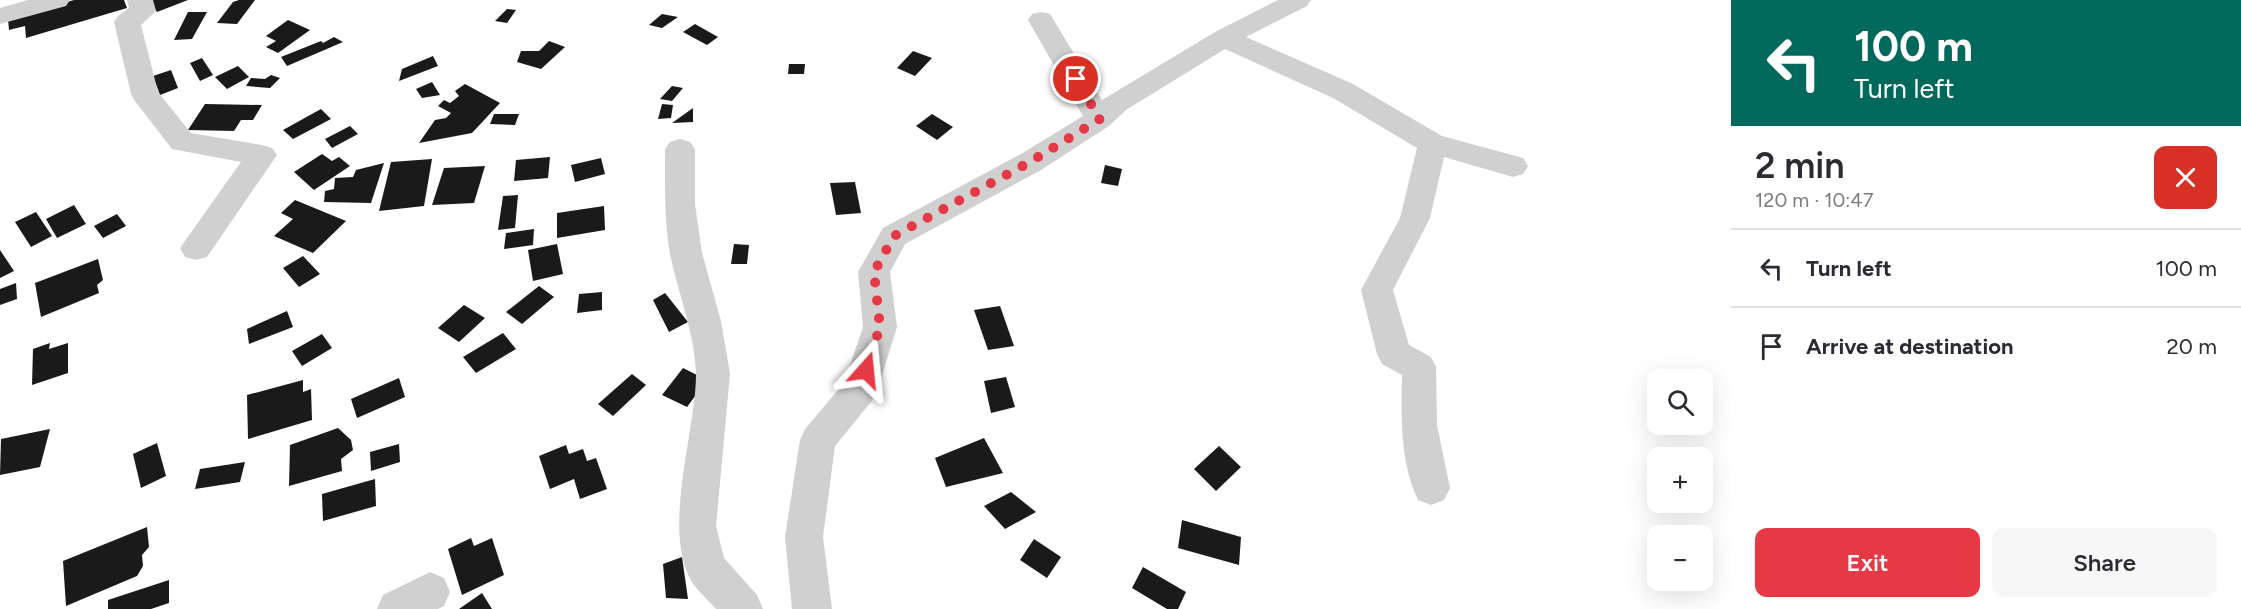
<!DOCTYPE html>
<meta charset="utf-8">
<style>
:root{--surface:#fff;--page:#f7f7f7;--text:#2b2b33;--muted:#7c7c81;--line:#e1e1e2;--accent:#e63946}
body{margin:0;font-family:Figtree,sans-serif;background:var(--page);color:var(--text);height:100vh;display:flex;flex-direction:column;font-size:22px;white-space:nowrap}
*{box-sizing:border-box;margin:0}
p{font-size:20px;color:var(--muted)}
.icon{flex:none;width:33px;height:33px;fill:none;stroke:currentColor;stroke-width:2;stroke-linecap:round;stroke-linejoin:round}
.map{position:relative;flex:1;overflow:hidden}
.panel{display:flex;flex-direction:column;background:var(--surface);width:510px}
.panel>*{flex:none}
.banner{background:#00695c;color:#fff;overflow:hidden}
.buttons{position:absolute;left:1647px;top:369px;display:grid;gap:12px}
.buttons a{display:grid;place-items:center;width:66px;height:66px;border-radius:12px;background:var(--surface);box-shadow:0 6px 24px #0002;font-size:30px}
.pin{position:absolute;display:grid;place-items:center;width:51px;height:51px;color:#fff;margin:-26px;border:3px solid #fff;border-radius:50%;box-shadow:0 2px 6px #0007}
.me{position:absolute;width:66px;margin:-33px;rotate:18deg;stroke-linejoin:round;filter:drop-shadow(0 0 4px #0008)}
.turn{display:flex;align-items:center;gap:21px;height:126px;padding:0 24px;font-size:27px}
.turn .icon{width:78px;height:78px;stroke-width:2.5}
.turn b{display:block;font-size:42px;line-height:51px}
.round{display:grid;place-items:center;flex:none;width:63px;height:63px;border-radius:12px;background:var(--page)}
.head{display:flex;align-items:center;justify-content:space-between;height:102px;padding:0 24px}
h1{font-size:36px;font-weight:600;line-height:45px}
.action{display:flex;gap:12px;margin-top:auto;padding:12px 24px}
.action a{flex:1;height:69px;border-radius:12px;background:var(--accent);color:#fff;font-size:24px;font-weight:600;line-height:69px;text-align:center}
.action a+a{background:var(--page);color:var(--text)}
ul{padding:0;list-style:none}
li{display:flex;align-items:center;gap:18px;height:78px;padding:0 24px;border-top:2px solid var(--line)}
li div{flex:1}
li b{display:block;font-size:22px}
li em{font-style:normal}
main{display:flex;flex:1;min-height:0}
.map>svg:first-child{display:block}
.building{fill:#1a1a1a}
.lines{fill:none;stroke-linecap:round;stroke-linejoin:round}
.street{fill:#d0d0d0;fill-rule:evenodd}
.route{stroke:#e63946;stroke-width:10;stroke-dasharray:0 18}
</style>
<main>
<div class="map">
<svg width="1731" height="609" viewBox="0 0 1731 609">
<rect width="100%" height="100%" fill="#fff"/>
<!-- building -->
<g class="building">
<path d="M 74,0 L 124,0 L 127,8 L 26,38 L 25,26 L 9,30 L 8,19 Z"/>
<path d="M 149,0 L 188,0 L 157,12 Z"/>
<path d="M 239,0 L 255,0 L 237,24 L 217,23 L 233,2 Z"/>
<path d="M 507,9 L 516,10 L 507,23 L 495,21 Z"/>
<path d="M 188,12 L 207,12 L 192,39 L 174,40 Z"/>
<path d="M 662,14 L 678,17 L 662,28 L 649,25 Z"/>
<path d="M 288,20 L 310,30 L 278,53 L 266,47 L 276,41 L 266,36 Z"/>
<path d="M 695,24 L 718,37 L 707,45 L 683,32 Z"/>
<path d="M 334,37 L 343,42 L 287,66 L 281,57 L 321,41 L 323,43 Z"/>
<path d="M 549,41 L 565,47 L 541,69 L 517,62 L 521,51 L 539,51 Z"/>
<path d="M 913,51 L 932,58 L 915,76 L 897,68 Z"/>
<path d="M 433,56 L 438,66 L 399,81 L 402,69 Z"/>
<path d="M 202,58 L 213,75 L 200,81 L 190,63 Z"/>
<path d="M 789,64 L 805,64 L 804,74 L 788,74 Z"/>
<path d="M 238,66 L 249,77 L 227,89 L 215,77 Z"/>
<path d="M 171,70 L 178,88 L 160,95 L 153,76 Z"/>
<path d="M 271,75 L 280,78 L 270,88 L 246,86 L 251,78 L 265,79 Z"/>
<path d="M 432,82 L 440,95 L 422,98 L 416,89 Z"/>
<path d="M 465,84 L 500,103 L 472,133 L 419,143 L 435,120 L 446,118 L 451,113 L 438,106 L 444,100 L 450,103 L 459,96 L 455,91 Z"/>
<path d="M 672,86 L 683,88 L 672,101 L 660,99 Z"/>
<path d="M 205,104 L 262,105 L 253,120 L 241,120 L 234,131 L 188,130 Z"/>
<path d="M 662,104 L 673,105 L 671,118 L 658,119 Z"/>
<path d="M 693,108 L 693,122 L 672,123 Z"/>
<path d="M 321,109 L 331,119 L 293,139 L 283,130 Z"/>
<path d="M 494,114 L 519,114 L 515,125 L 490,124 Z"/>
<path d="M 932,114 L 953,127 L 937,140 L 916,126 Z"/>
<path d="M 350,126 L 358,134 L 332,148 L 325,139 Z"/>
<path d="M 322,154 L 332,161 L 339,157 L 350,166 L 314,190 L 294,172 Z"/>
<path d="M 550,157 L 548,178 L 514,181 L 516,160 Z"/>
<path d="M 601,158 L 605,174 L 575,182 L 571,165 Z"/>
<path d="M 432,159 L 424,206 L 379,211 L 391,162 Z"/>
<path d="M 384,163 L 371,203 L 324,202 L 325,191 L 334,189 L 335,178 L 353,177 L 356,170 Z"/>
<path d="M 1105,165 L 1122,169 L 1118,186 L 1101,183 Z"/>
<path d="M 485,166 L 474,203 L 432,205 L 444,168 Z"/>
<path d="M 855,182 L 861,213 L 836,215 L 830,183 Z"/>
<path d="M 518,195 L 515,228 L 498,230 L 503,196 Z"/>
<path d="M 295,200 L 346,221 L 313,253 L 274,236 L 293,219 L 281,213 Z"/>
<path d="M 74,205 L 86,224 L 57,238 L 46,219 Z"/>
<path d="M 604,206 L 605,230 L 557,238 L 557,213 Z"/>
<path d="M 36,212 L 52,236 L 31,247 L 15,222 Z"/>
<path d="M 117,214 L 126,226 L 103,238 L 94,226 Z"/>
<path d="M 534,229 L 533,245 L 504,249 L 506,233 Z"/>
<path d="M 557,244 L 563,274 L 533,281 L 528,250 Z"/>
<path d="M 734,244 L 749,245 L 747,264 L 731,264 Z"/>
<path d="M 0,250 L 14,271 L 0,278 Z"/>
<path d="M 303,256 L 320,274 L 299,287 L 283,268 Z"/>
<path d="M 98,259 L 103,280 L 97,285 L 99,293 L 41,317 L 35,283 Z"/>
<path d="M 16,283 L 17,299 L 0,305 L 0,289 Z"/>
<path d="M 539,286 L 554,297 L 522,324 L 506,312 Z"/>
<path d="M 602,292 L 602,310 L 577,313 L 579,294 Z"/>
<path d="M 665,293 L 688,322 L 669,332 L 653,300 Z"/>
<path d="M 464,305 L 485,318 L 459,342 L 438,328 Z"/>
<path d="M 1000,306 L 1014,346 L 988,350 L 974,310 Z"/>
<path d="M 287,311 L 293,327 L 249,344 L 247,329 Z"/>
<path d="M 503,333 L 516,349 L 476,373 L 463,357 Z"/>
<path d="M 322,334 L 332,348 L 302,366 L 292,351 Z"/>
<path d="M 50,343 L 49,349 L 68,343 L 68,373 L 32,385 L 33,349 Z"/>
<path d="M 683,368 L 707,380 L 687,407 L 662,395 Z"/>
<path d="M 632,374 L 646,385 L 613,416 L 598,404 Z"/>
<path d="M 1006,377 L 1015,407 L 991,413 L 984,381 Z"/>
<path d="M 399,378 L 405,397 L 357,418 L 351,399 Z"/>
<path d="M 303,380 L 303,392 L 311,389 L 312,420 L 248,439 L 247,395 Z"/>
<path d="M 338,428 L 351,440 L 353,450 L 341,459 L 342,471 L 289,486 L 290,445 Z"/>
<path d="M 50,429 L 40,467 L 0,475 L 1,439 Z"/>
<path d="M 984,438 L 1003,473 L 946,487 L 935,458 Z"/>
<path d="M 157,443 L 166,476 L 141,488 L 133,454 Z"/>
<path d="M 399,444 L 400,462 L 371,471 L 370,452 Z"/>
<path d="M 566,445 L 569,454 L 583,449 L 587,461 L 596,458 L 607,489 L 580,499 L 574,479 L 550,489 L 539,456 Z"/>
<path d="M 1219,446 L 1241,467 L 1216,491 L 1194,469 Z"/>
<path d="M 245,462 L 240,482 L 195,489 L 200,469 Z"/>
<path d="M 375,479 L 376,506 L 323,521 L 322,494 Z"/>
<path d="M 1011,492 L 1036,512 L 1005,529 L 984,506 Z"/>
<path d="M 1182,520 L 1241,537 L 1239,565 L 1178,548 Z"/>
<path d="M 147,527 L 149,547 L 142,555 L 143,566 L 137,576 L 66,606 L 63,561 Z"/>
<path d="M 471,538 L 474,546 L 492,538 L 504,575 L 462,595 L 448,549 Z"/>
<path d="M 1034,539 L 1061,557 L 1047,578 L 1020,560 Z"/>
<path d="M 682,557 L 688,599 L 666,598 L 663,564 Z"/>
<path d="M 1143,567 L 1186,592 L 1178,609 L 1167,609 L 1132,588 Z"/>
<path d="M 169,580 L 169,603 L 151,609 L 108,609 L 108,600 Z"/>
<path d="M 482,593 L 492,609 L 459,609 Z"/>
</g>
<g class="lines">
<!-- street -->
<g class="street">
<path d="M 28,0 L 70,0 L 66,6 L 0,24 L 0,8 Z"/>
<path d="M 127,0 L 153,0 L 156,11 L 141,25 L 158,92 L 191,133 L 262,145 L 272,148 L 277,155 L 207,257 L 196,260 L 185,257 L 180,248 L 241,162 L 172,149 L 135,101 L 131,94 L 114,22 L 118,16 L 129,8 Z"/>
<path d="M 1278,0 L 1311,0 L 1307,6 L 1246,37 L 1353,84 L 1442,136 L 1523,158 L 1528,166 L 1523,174 L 1513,177 L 1444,157 L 1430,218 L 1393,290 L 1409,345 L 1431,357 L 1436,367 L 1437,425 L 1450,488 L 1444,500 L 1431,505 L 1418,500 C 1400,462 1401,416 1402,375 L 1382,364 L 1377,354 L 1361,290 L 1400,218 L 1417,148 L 1333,98 L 1225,49 L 1126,110 L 1109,126 L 1041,170 L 905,244 L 890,272 L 897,327 L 877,391 L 871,402 L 835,446 L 823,537 L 832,609 L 792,609 L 785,537 L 800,440 L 805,429 L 844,383 L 863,327 L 858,272 L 883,228 L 1021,154 L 1083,116 L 1028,20 L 1032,14 L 1041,12 L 1050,14 L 1102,100 L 1215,32 Z"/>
<path d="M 680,139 L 690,142 L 695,149 L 695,204 L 702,253 L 721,321 L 730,374 L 716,526 L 724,558 L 757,595 L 763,609 L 716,609 C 708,600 698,591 692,582 C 661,531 696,432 696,374 C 695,334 678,293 670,254 C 664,219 665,184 665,149 L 670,142 Z"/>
<path d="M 430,572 L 444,578 L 450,592 L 444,606 L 438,609 L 377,609 L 383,595 Z"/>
</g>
</g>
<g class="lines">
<!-- route -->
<path class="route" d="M 866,370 L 880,327 L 874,272 L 894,236 L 1030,162 L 1100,119 L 1076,79"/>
</g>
</svg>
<div class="buttons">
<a><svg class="icon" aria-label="search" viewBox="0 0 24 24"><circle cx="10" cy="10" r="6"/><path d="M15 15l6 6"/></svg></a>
<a>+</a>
<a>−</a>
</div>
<div class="pin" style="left:1076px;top:79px;background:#d93025"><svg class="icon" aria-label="arrive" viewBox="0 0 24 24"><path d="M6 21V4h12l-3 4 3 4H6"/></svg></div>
<svg class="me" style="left:866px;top:370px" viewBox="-20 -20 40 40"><path d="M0-17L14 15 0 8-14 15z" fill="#e63946" stroke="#fff" stroke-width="4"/></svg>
</div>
<section class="panel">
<div class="banner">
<div class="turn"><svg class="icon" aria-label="left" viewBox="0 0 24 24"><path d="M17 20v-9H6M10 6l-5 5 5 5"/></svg><div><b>100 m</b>Turn left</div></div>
</div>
<div class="head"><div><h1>2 min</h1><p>120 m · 10:47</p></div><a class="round" style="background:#d93025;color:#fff"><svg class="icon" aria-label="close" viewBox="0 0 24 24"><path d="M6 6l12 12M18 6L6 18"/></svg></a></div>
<ul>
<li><svg class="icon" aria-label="left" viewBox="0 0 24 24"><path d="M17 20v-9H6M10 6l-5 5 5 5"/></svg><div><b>Turn left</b></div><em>100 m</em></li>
<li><svg class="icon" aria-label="arrive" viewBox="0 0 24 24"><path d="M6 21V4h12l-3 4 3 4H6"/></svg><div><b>Arrive at destination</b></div><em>20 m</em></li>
</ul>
<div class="action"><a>Exit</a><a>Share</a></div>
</section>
</main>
